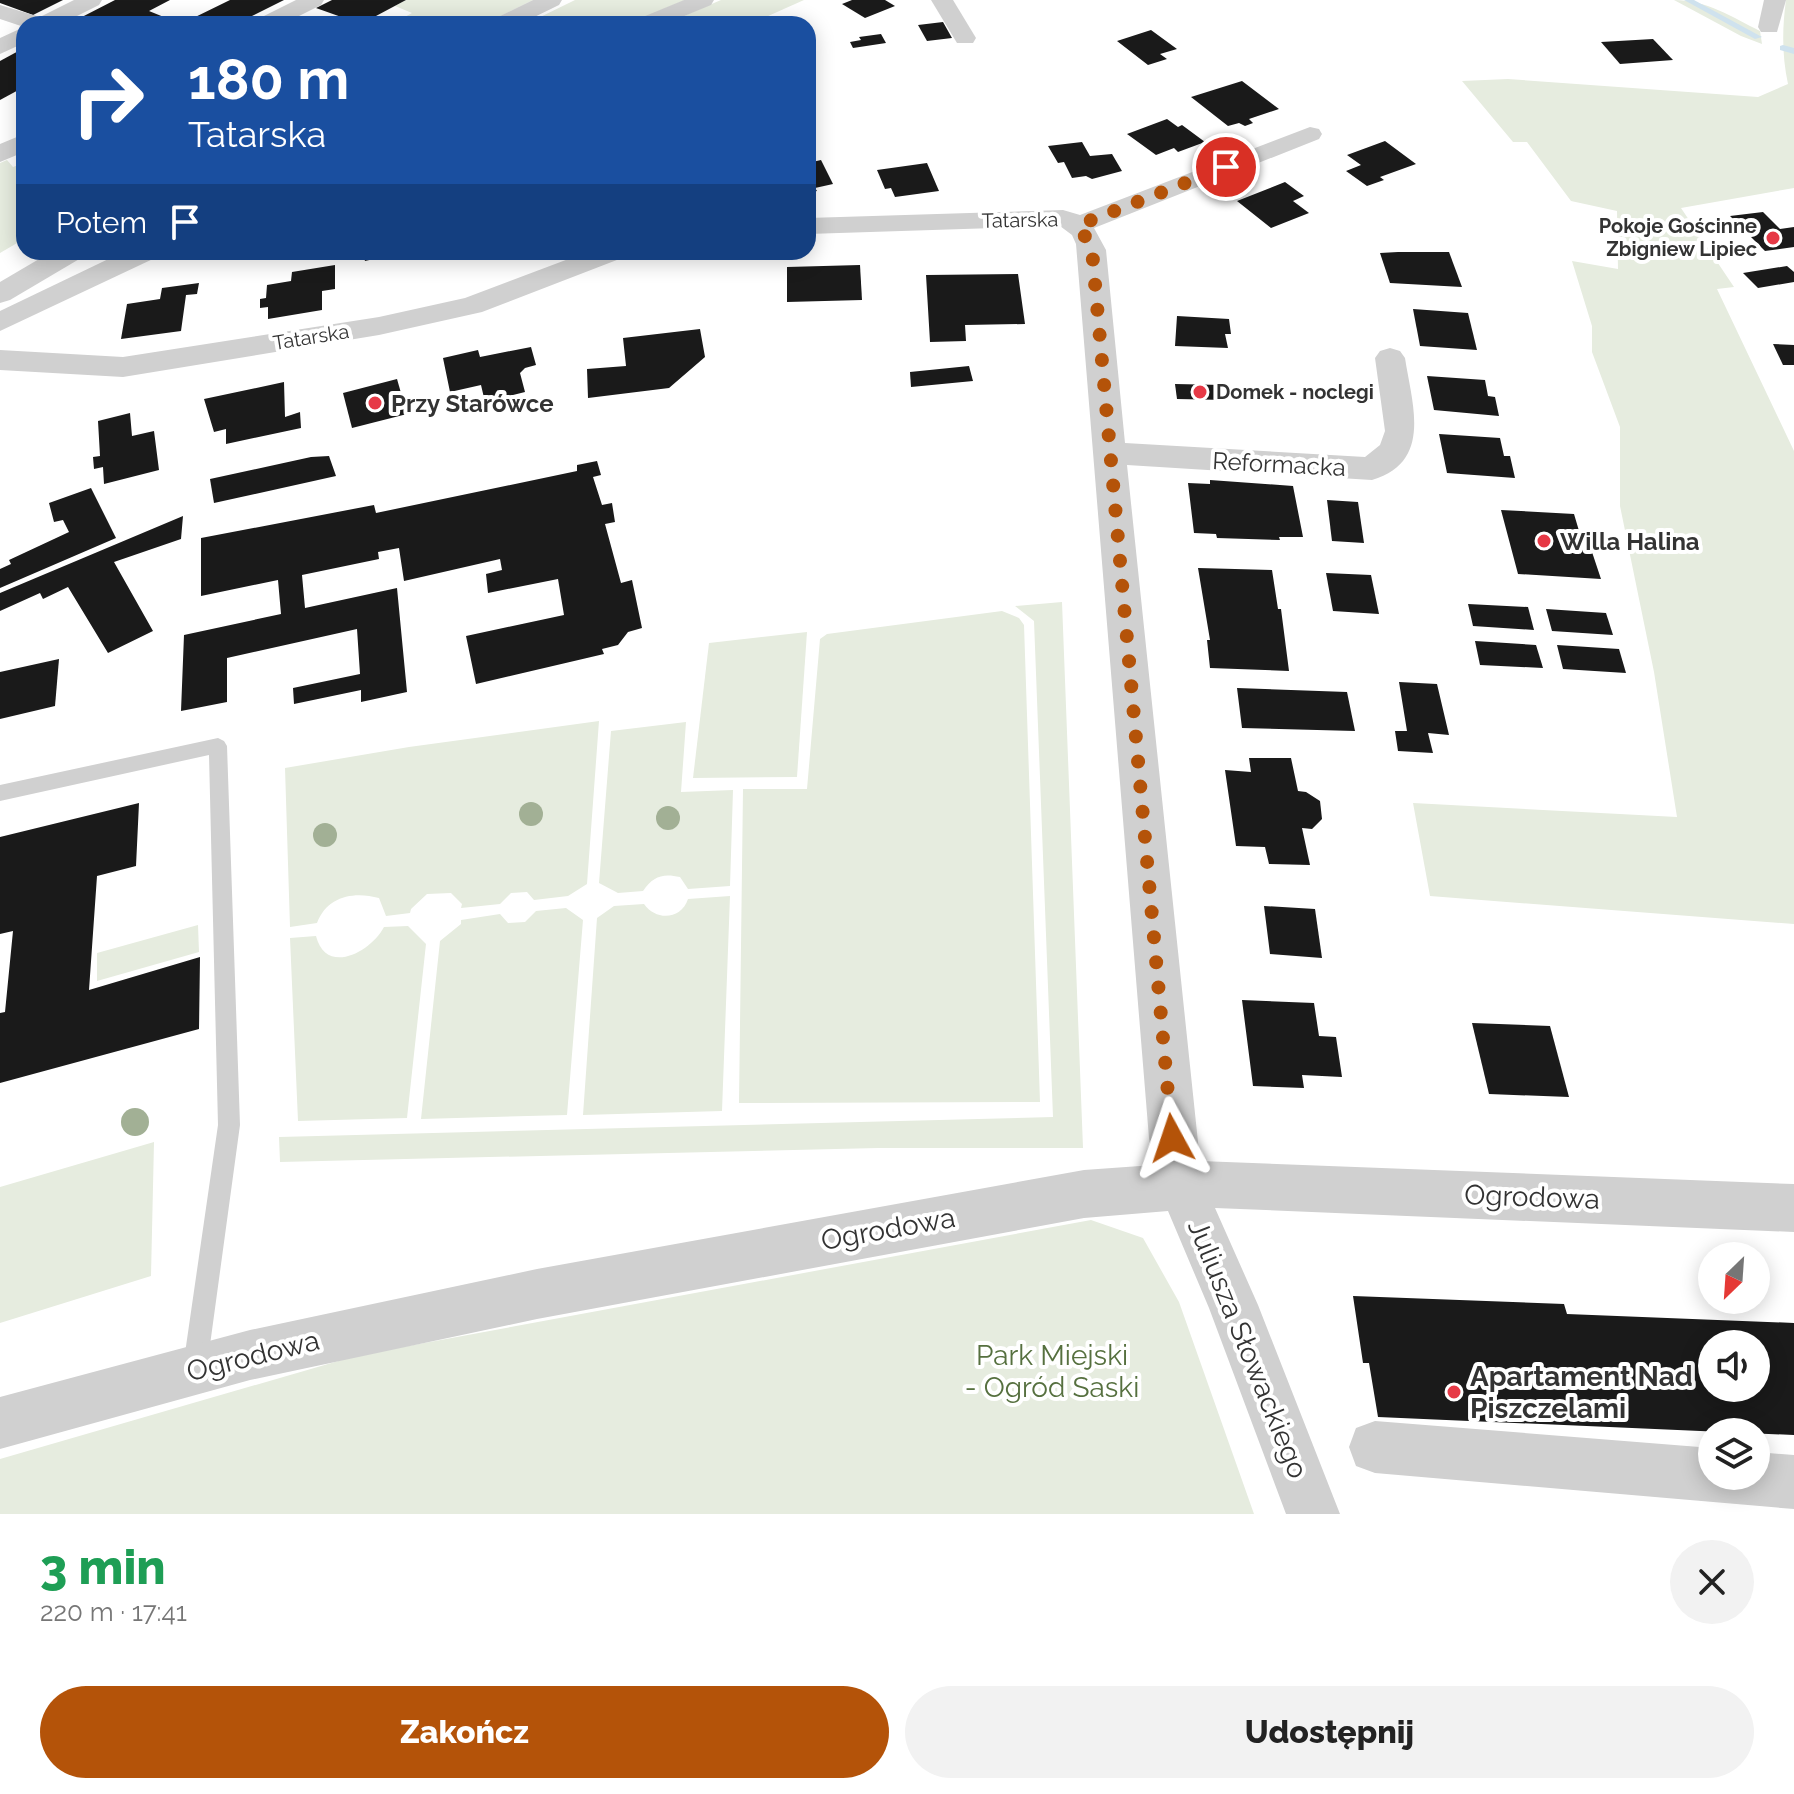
<!DOCTYPE html>
<html lang="pl">
<meta charset="utf-8">
<style>
:root{--surface:#fff;--page:#f2f2f2;--text:#222;--muted:#767676;--accent:#b45309}
body{margin:0;font-family:Raleway,sans-serif;background:var(--page);color:var(--text);height:100vh;display:flex;flex-direction:column;font-size:30px;white-space:nowrap}
*{box-sizing:border-box;margin:0}
p{font-size:26px;color:var(--muted)}
.icon{flex:none;width:44px;height:44px;fill:none;stroke:currentColor;stroke-width:2;stroke-linecap:round;stroke-linejoin:round}
.map{position:relative;height:1514px;overflow:hidden}
.sheet{display:flex;flex-direction:column;background:var(--surface);flex:1}
.sheet>*{flex:none}
.top-card{position:absolute;left:16px;top:16px;width:800px;height:244px;border-radius:24px;box-shadow:0 4px 20px #0003;background:#1a4fa0;color:#fff;overflow:hidden}
.needle{width:52px;rotate:205deg}
.buttons{position:absolute;left:1698px;top:1242px;display:grid;gap:16px}
.buttons a{display:grid;place-items:center;width:72px;height:72px;border-radius:50%;background:var(--surface);box-shadow:0 4px 20px #0003;font-size:40px}
.pin{position:absolute;display:grid;place-items:center;width:68px;height:68px;color:#fff;margin:-34px;border:4px solid #fff;border-radius:50%;box-shadow:0 2px 8px #0007}
.me{position:absolute;width:88px;margin:-44px;rotate:355deg;stroke-linejoin:round;filter:drop-shadow(0 0 6px #0008)}
.turn{display:flex;align-items:center;gap:28px;height:168px;padding:0 40px;font-size:36px}
.turn .icon{width:104px;height:104px;stroke-width:2.5}
.turn b{display:block;font-size:56px;line-height:68px}
.then{display:flex;align-items:center;height:76px;padding:0 40px;background:#0003;gap:16px;font-size:30px}
.round{display:grid;place-items:center;flex:none;width:84px;height:84px;border-radius:42px;background:var(--page)}
.overview{display:flex;align-items:center;justify-content:space-between;height:136px;padding:0 40px}
h1{font-size:48px;font-weight:800;line-height:60px;color:#1e9e55}
.primary-button{display:flex;gap:16px;margin-top:auto;padding:16px 40px}
.primary-button a{flex:1;height:92px;border-radius:48px;background:var(--accent);color:#fff;font-size:32px;font-weight:800;line-height:92px;text-align:center}
.primary-button a+a{background:var(--page);color:var(--text)}
.map>svg:first-child{display:block}
.green{fill:#e6ecdf}
.lines{fill:none;stroke-linecap:round;stroke-linejoin:round}
.stream{fill:#cfe2ee;fill-rule:evenodd}
.building{fill:#1a1a1a;fill-rule:evenodd}
.service{fill:#d0d0d0;fill-rule:evenodd}
.minor{fill:#d0d0d0;fill-rule:evenodd}
.tree{fill:#a2b095}
.route{stroke:#b45309;stroke-width:14;stroke-dasharray:0 25.2}
.poi-dot{fill:#e63946;stroke:#fff;stroke-width:3}
.labels{text-anchor:middle;dominant-baseline:central;stroke-width:8;stroke-linejoin:round;paint-order:stroke}
.far-street-label{font-size:20px;fill:#333;stroke:#fff}
.far-poi-label{font-size:20px;font-weight:bold;fill:#333;stroke:#fff;text-anchor:end}
.poi-label{font-size:24px;font-weight:bold;fill:#333;stroke:#fff;text-anchor:start}
.street-label{font-size:24px;fill:#333;stroke:#fff}
.near-street-label{font-size:28px;fill:#333;stroke:#fff}
.near-park-label{font-size:28px;fill:#56703f;stroke:#fff}
.near-poi-label{font-size:28px;font-weight:bold;fill:#333;stroke:#fff;text-anchor:start}
</style>
<div class="map">
<svg width="1794" height="1514" viewBox="0 0 1794 1514">
<rect width="100%" height="100%" fill="#fff"/>
<!-- green -->
<g class="green">
<path d="M 406,0 L 533,0 L 485,24 L 392,24 L 412,13 L 395,6 Z"/>
<path d="M 575,0 L 685,0 L 628,24 L 526,24 Z"/>
<path d="M 721,0 L 804,0 L 750,24 L 665,24 Z"/>
<path d="M 1674,0 C 1706,0 1732,17 1760,31 L 1762,44 L 1741,36 Z"/>
<path d="M 1786,0 L 1794,0 L 1794,188 L 1681,208 L 1734,287 L 1717,289 L 1794,451 L 1794,924 L 1430,896 L 1413,803 L 1677,817 L 1654,672 L 1620,506 L 1620,427 L 1592,352 L 1592,326 L 1572,261 L 1618,269 L 1617,211 L 1571,201 L 1527,142 L 1513,142 L 1462,81 L 1508,79 L 1758,97 L 1788,84 C 1782,56 1782,29 1786,0 Z"/>
<path d="M 7,160 L 13,167 L 24,163 L 24,239 L 0,253 L 0,163 Z"/>
<path d="M 1062,602 L 1083,1148 L 878,1148 L 280,1162 L 279,1137 L 1053,1117 L 1034,621 L 1015,606 Z"/>
<path d="M 1002,611 L 1019,618 L 1024,625 L 1040,1102 L 739,1103 L 743,789 L 807,789 L 820,639 L 827,634 Z"/>
<path d="M 807,632 L 797,777 L 693,778 L 709,643 Z"/>
<path d="M 599,721 L 587,884 L 568,896 L 534,900 L 527,892 L 511,893 L 500,904 L 461,908 L 462,904 L 451,893 L 427,894 L 411,909 L 410,913 L 386,916 L 379,898 C 354,891 327,896 317,923 L 290,927 L 285,768 L 409,747 Z"/>
<path d="M 686,722 L 681,792 L 733,790 L 730,886 L 688,889 L 680,877 C 663,873 653,876 643,891 L 618,893 L 599,883 L 611,731 Z"/>
<path d="M 730,896 L 722,1111 L 583,1115 L 597,918 L 614,906 L 644,904 C 656,921 681,920 688,899 Z"/>
<path d="M 566,908 L 583,920 L 567,1115 L 421,1119 L 440,941 L 461,924 L 461,920 L 500,914 L 508,923 L 525,922 L 536,911 Z"/>
<path d="M 198,925 L 199,952 L 97,981 L 97,953 Z"/>
<path d="M 408,926 L 426,944 L 407,1118 L 298,1121 L 290,938 L 316,936 C 326,976 371,952 384,927 Z"/>
<path d="M 154,1142 L 151,1276 L 0,1323 L 0,1187 Z"/>
<path d="M 1091,1220 L 1143,1238 L 1179,1302 L 1254,1514 L 0,1514 L 0,1459 L 359,1355 Z"/>
</g>
<g class="lines">
<!-- stream -->
<g class="stream">
<path d="M 1684,0 L 1694,0 L 1762,37 L 1755,39 Z"/>
<path d="M 1783,45 L 1794,48 L 1794,54 L 1780,50 L 1780,46 Z"/>
</g>
</g>
<!-- building -->
<g class="building">
<path d="M 0,0 L 63,0 L 33,15 L 0,3 Z"/>
<path d="M 115,0 L 170,0 L 149,11 L 181,24 L 230,0 L 284,0 L 236,24 L 96,24 L 80,18 Z"/>
<path d="M 332,0 L 406,0 L 361,24 L 316,8 Z"/>
<path d="M 852,0 L 885,0 L 895,6 L 865,18 L 842,4 Z"/>
<path d="M 943,22 L 952,38 L 927,41 L 918,25 Z"/>
<path d="M 1151,30 L 1177,49 L 1160,54 L 1167,59 L 1148,65 L 1117,41 Z"/>
<path d="M 881,34 L 886,43 L 853,48 L 850,42 L 861,40 L 859,37 Z"/>
<path d="M 1653,39 L 1673,60 L 1620,64 L 1601,42 Z"/>
<path d="M 24,48 L 24,87 L 0,100 L 0,61 Z"/>
<path d="M 1242,81 L 1279,109 L 1249,119 L 1253,123 L 1245,126 L 1239,123 L 1228,126 L 1191,97 Z"/>
<path d="M 1167,119 L 1178,127 L 1182,125 L 1205,142 L 1178,152 L 1174,148 L 1156,155 L 1127,134 Z"/>
<path d="M 1385,141 L 1416,164 L 1380,177 L 1384,180 L 1367,186 L 1346,171 L 1361,165 L 1347,155 Z"/>
<path d="M 1082,142 L 1090,156 L 1112,154 L 1122,171 L 1092,179 L 1086,176 L 1072,178 L 1064,162 L 1058,163 L 1048,146 Z"/>
<path d="M 821,160 L 833,184 L 815,188 L 817,191 L 808,193 L 808,163 Z"/>
<path d="M 927,163 L 939,191 L 895,197 L 891,188 L 885,189 L 877,170 Z"/>
<path d="M 1285,182 L 1304,196 L 1293,201 L 1309,213 L 1271,228 L 1237,201 Z"/>
<path d="M 1763,212 L 1780,229 L 1794,227 L 1794,247 L 1765,251 L 1730,216 Z"/>
<path d="M 362,252 L 400,252 L 400,253 L 365,261 Z"/>
<path d="M 1398,252 L 1449,252 L 1462,287 L 1390,283 L 1380,253 Z"/>
<path d="M 335,265 L 335,289 L 322,291 L 322,310 L 268,319 L 268,307 L 260,308 L 260,299 L 266,298 L 267,285 L 291,281 L 292,272 Z"/>
<path d="M 860,265 L 862,300 L 787,302 L 787,267 Z"/>
<path d="M 1787,266 L 1794,272 L 1794,282 L 1758,288 L 1743,273 Z"/>
<path d="M 1018,274 L 1025,324 L 965,325 L 966,341 L 930,342 L 926,275 Z"/>
<path d="M 199,283 L 197,294 L 186,295 L 181,331 L 121,339 L 127,304 L 160,299 L 162,288 Z"/>
<path d="M 1413,309 L 1468,313 L 1477,350 L 1420,346 Z"/>
<path d="M 1177,316 L 1229,319 L 1231,334 L 1225,334 L 1228,348 L 1175,346 Z"/>
<path d="M 700,329 L 705,357 L 669,388 L 588,398 L 587,369 L 626,366 L 623,338 Z"/>
<path d="M 1773,344 L 1794,345 L 1794,365 L 1783,365 Z"/>
<path d="M 531,347 L 536,365 L 525,368 L 520,373 L 525,392 L 485,402 L 481,385 L 450,392 L 443,358 L 478,350 L 480,357 Z"/>
<path d="M 969,366 L 973,381 L 911,387 L 910,372 Z"/>
<path d="M 1427,376 L 1485,380 L 1488,396 L 1495,397 L 1499,416 L 1434,410 Z"/>
<path d="M 397,379 L 407,414 L 352,428 L 343,393 Z"/>
<path d="M 284,382 L 285,417 L 300,412 L 301,428 L 226,444 L 226,429 L 214,432 L 204,399 Z"/>
<path d="M 1175,384 L 1223,385 L 1226,400 L 1177,399 Z"/>
<path d="M 130,413 L 132,436 L 154,431 L 159,470 L 104,484 L 103,467 L 94,469 L 93,457 L 100,456 L 98,421 Z"/>
<path d="M 1439,434 L 1500,438 L 1504,456 L 1510,456 L 1515,478 L 1447,473 Z"/>
<path d="M 329,456 L 336,476 L 214,503 L 210,479 L 311,457 Z"/>
<path d="M 597,461 L 601,475 L 593,477 L 602,505 L 612,503 L 615,522 L 605,524 L 621,583 L 632,580 L 642,628 L 628,632 L 618,645 L 602,649 L 604,654 L 476,684 L 466,636 L 564,615 L 558,579 L 488,593 L 486,574 L 502,570 L 500,559 L 404,581 L 399,548 L 378,552 L 379,559 L 302,575 L 305,608 L 397,588 L 407,692 L 361,702 L 361,690 L 294,704 L 293,688 L 360,674 L 357,629 L 227,658 L 227,702 L 181,711 L 184,635 L 281,614 L 278,580 L 201,596 L 201,538 L 374,505 L 376,513 L 577,471 L 577,465 Z"/>
<path d="M 1210,480 L 1293,486 L 1303,537 L 1279,537 L 1280,540 L 1217,538 L 1216,534 L 1194,533 L 1188,483 L 1210,484 Z"/>
<path d="M 91,488 L 116,538 L 0,588 L 0,569 L 11,564 L 9,560 L 69,532 L 63,520 L 54,522 L 49,503 Z"/>
<path d="M 1327,500 L 1358,502 L 1364,543 L 1332,541 Z"/>
<path d="M 1501,510 L 1574,514 L 1585,551 L 1592,552 L 1601,579 L 1518,574 Z"/>
<path d="M 183,516 L 181,539 L 114,562 L 153,631 L 108,653 L 68,587 L 43,599 L 40,593 L 0,611 L 0,593 Z"/>
<path d="M 1198,568 L 1272,570 L 1278,609 L 1281,609 L 1289,671 L 1210,668 L 1207,640 L 1210,640 Z"/>
<path d="M 1326,573 L 1371,575 L 1379,614 L 1333,611 Z"/>
<path d="M 1468,604 L 1528,607 L 1534,630 L 1473,626 Z"/>
<path d="M 1546,609 L 1606,613 L 1613,635 L 1552,631 Z"/>
<path d="M 1475,641 L 1536,645 L 1543,668 L 1480,665 Z"/>
<path d="M 1557,645 L 1619,649 L 1626,673 L 1563,669 Z"/>
<path d="M 59,659 L 55,706 L 0,719 L 0,672 Z"/>
<path d="M 1399,682 L 1437,684 L 1449,735 L 1428,733 L 1433,753 L 1398,751 L 1395,731 L 1407,731 Z"/>
<path d="M 1237,688 L 1347,692 L 1355,731 L 1242,728 Z"/>
<path d="M 1249,758 L 1291,758 L 1298,791 L 1306,792 L 1320,801 L 1322,819 L 1312,829 L 1302,828 L 1310,865 L 1269,864 L 1265,847 L 1236,846 L 1225,770 L 1251,772 Z"/>
<path d="M 139,803 L 136,866 L 97,876 L 89,990 L 200,957 L 199,1029 L 0,1083 L 0,1013 L 5,1012 L 13,931 L 0,934 L 0,837 Z"/>
<path d="M 1264,906 L 1315,909 L 1322,958 L 1270,954 Z"/>
<path d="M 1242,1000 L 1314,1003 L 1319,1036 L 1336,1037 L 1342,1077 L 1302,1075 L 1304,1088 L 1253,1086 Z"/>
<path d="M 1472,1023 L 1550,1026 L 1569,1097 L 1489,1094 Z"/>
<path d="M 1353,1296 L 1564,1304 L 1567,1314 L 1794,1323 L 1794,1435 L 1378,1417 L 1369,1363 L 1363,1363 ZM 1712,1344 L 1756,1344 L 1756,1388 L 1712,1388 Z"/>
</g>
<g class="lines">
<!-- service -->
<path class="service" d="M 218,738 L 224,741 L 227,746 L 240,1125 L 207,1367 L 204,1376 L 195,1379 L 186,1376 L 183,1367 L 218,1125 L 209,755 L 0,801 L 0,785 Z"/>
<!-- minor -->
<g class="minor">
<path d="M 74,0 L 102,0 L 99,5 L 61,24 L 24,24 L 24,27 L 0,19 L 0,5 L 40,17 Z"/>
<path d="M 296,0 L 324,0 L 321,5 L 283,24 L 255,24 L 258,19 Z"/>
<path d="M 533,0 L 562,0 L 559,5 L 520,24 L 491,24 L 494,19 Z"/>
<path d="M 684,0 L 714,0 L 711,5 L 665,24 L 635,24 L 638,19 Z"/>
<path d="M 931,0 L 953,0 L 976,38 L 973,43 L 957,43 Z"/>
<path d="M 1764,0 L 1786,0 L 1777,32 L 1761,32 L 1758,27 Z"/>
<path d="M 24,27 L 24,43 L 0,54 L 0,38 Z"/>
<path d="M 1310,127 L 1319,129 L 1322,134 L 1319,139 L 1094,228 L 1106,250 L 1125,443 L 1365,457 L 1380,445 L 1385,431 L 1375,358 L 1380,351 L 1390,348 L 1400,351 L 1405,358 C 1412,404 1433,462 1372,480 L 1127,465 L 1200,1161 L 1794,1184 L 1794,1232 L 1215,1208 L 1258,1305 L 1340,1514 L 1286,1514 L 1209,1308 L 1168,1211 L 1084,1218 L 537,1319 L 250,1380 L 0,1449 L 0,1397 L 250,1330 L 537,1269 L 1084,1170 L 1154,1165 L 1149,1138 L 1076,244 L 1072,235 L 1060,226 L 808,234 L 808,218 L 1063,210 L 1080,215 Z"/>
<path d="M 24,134 L 24,152 L 0,162 L 0,144 Z"/>
<path d="M 51,252 L 85,252 L 81,258 L 10,300 L 0,303 L 0,282 Z"/>
<path d="M 123,252 L 159,252 L 155,258 L 0,331 L 0,311 Z"/>
<path d="M 587,252 L 626,252 L 622,258 L 482,312 L 379,335 L 123,377 L 0,370 L 0,350 L 123,357 L 379,317 L 465,298 Z"/>
<path d="M 1375,1421 L 1712,1448 L 1712,1476 L 1756,1476 L 1756,1452 L 1794,1455 L 1794,1509 L 1375,1473 L 1356,1466 L 1349,1447 L 1356,1428 Z"/>
</g>
</g>
<!-- trees -->
<g class="tree">
<circle cx="531" cy="814" r="12"/>
<circle cx="668" cy="818" r="12"/>
<circle cx="325" cy="835" r="12"/>
<circle cx="135" cy="1122" r="14"/>
</g>
<g class="lines">
<!-- route -->
<path class="route" d="M 1172,1138 L 1092,250 L 1079,225 L 1226,167"/>
</g>
<!-- markers -->
<g class="poi-dot">
<circle cx="1773" cy="238" r="8"/>
<circle cx="1200" cy="392" r="8"/>
<circle cx="375" cy="403" r="8"/>
<circle cx="1544" cy="541" r="8"/>
<circle cx="1454" cy="1392" r="8"/>
</g>
<g class="labels">
<!-- far-street labels -->
<g class="far-street-label">
<text transform="translate(1020 220) rotate(-1)">Tatarska</text>
<text transform="translate(311 337) rotate(-9)">Tatarska</text>
</g>
<!-- far-poi labels -->
<g class="far-poi-label">
<text x="1757" y="226">Pokoje Gościnne<tspan x="1757" dy="23">Zbigniew Lipiec</tspan></text>
<text x="1216" y="392" text-anchor="start">Domek - noclegi</text>
</g>
<!-- poi labels -->
<g class="poi-label">
<text x="391" y="403">Przy Starówce</text>
<text x="1560" y="541">Willa Halina</text>
</g>
<!-- street labels -->
<g class="street-label">
<text transform="translate(1279 464) rotate(3)">Reformacka</text>
</g>
<!-- near-street labels -->
<g class="near-street-label">
<text transform="translate(1532 1197) rotate(2)">Ogrodowa</text>
<text transform="translate(888 1229) rotate(-10)">Ogrodowa</text>
<text transform="translate(1248 1349) rotate(68)">Juliusza Słowackiego</text>
<text transform="translate(253 1356) rotate(-14)">Ogrodowa</text>
</g>
<!-- near-park labels -->
<g class="near-park-label">
<text x="1052" y="1355">Park Miejski<tspan x="1052" dy="32">- Ogród Saski</tspan></text>
</g>
<!-- near-poi labels -->
<g class="near-poi-label">
<text x="1470" y="1376">Apartament Nad<tspan x="1470" dy="32">Piszczelami</tspan></text>
</g>
</g>
</svg>
<div class="buttons">
<a><svg class="needle" viewBox="-14 -14 28 28"><path d="M0-13l5 13h-10z" fill="#e53935"/><path d="M0 13l5-13h-10z" fill="#767676"/></svg></a>
<a><svg class="icon" aria-label="sound" viewBox="0 0 24 24"><path d="M4 9h4l5-4v14l-5-4H4zM17 9q2 3 0 6"/></svg></a>
<a><svg class="icon" aria-label="layers" viewBox="0 0 24 24"><path d="M12 4l9 5-9 5-9-5zM3 14l9 5 9-5"/></svg></a>
</div>
<div class="pin" style="left:1226px;top:167px;background:#d93025"><svg class="icon" aria-label="arrive" viewBox="0 0 24 24"><path d="M6 21V4h12l-3 4 3 4H6"/></svg></div>
<svg class="me" style="left:1172px;top:1138px" viewBox="-20 -20 40 40"><path d="M0-17L14 15 0 8-14 15z" fill="#b45309" stroke="#fff" stroke-width="4"/></svg>
<div class="top-card">
<div class="turn"><svg class="icon" aria-label="right" viewBox="0 0 24 24"><path d="M7 20v-9h11M14 6l5 5-5 5"/></svg><div><b>180 m</b>Tatarska</div></div>
<div class="then">Potem<svg class="icon" aria-label="arrive" viewBox="0 0 24 24"><path d="M6 21V4h12l-3 4 3 4H6"/></svg></div>
</div>
</div>
<section class="sheet">
<div class="overview"><div><h1>3 min</h1><p>220 m · 17:41</p></div><a class="round"><svg class="icon" aria-label="close" viewBox="0 0 24 24"><path d="M6 6l12 12M18 6L6 18"/></svg></a></div>
<div class="primary-button"><a>Zakończ</a><a>Udostępnij</a></div>
</section>
